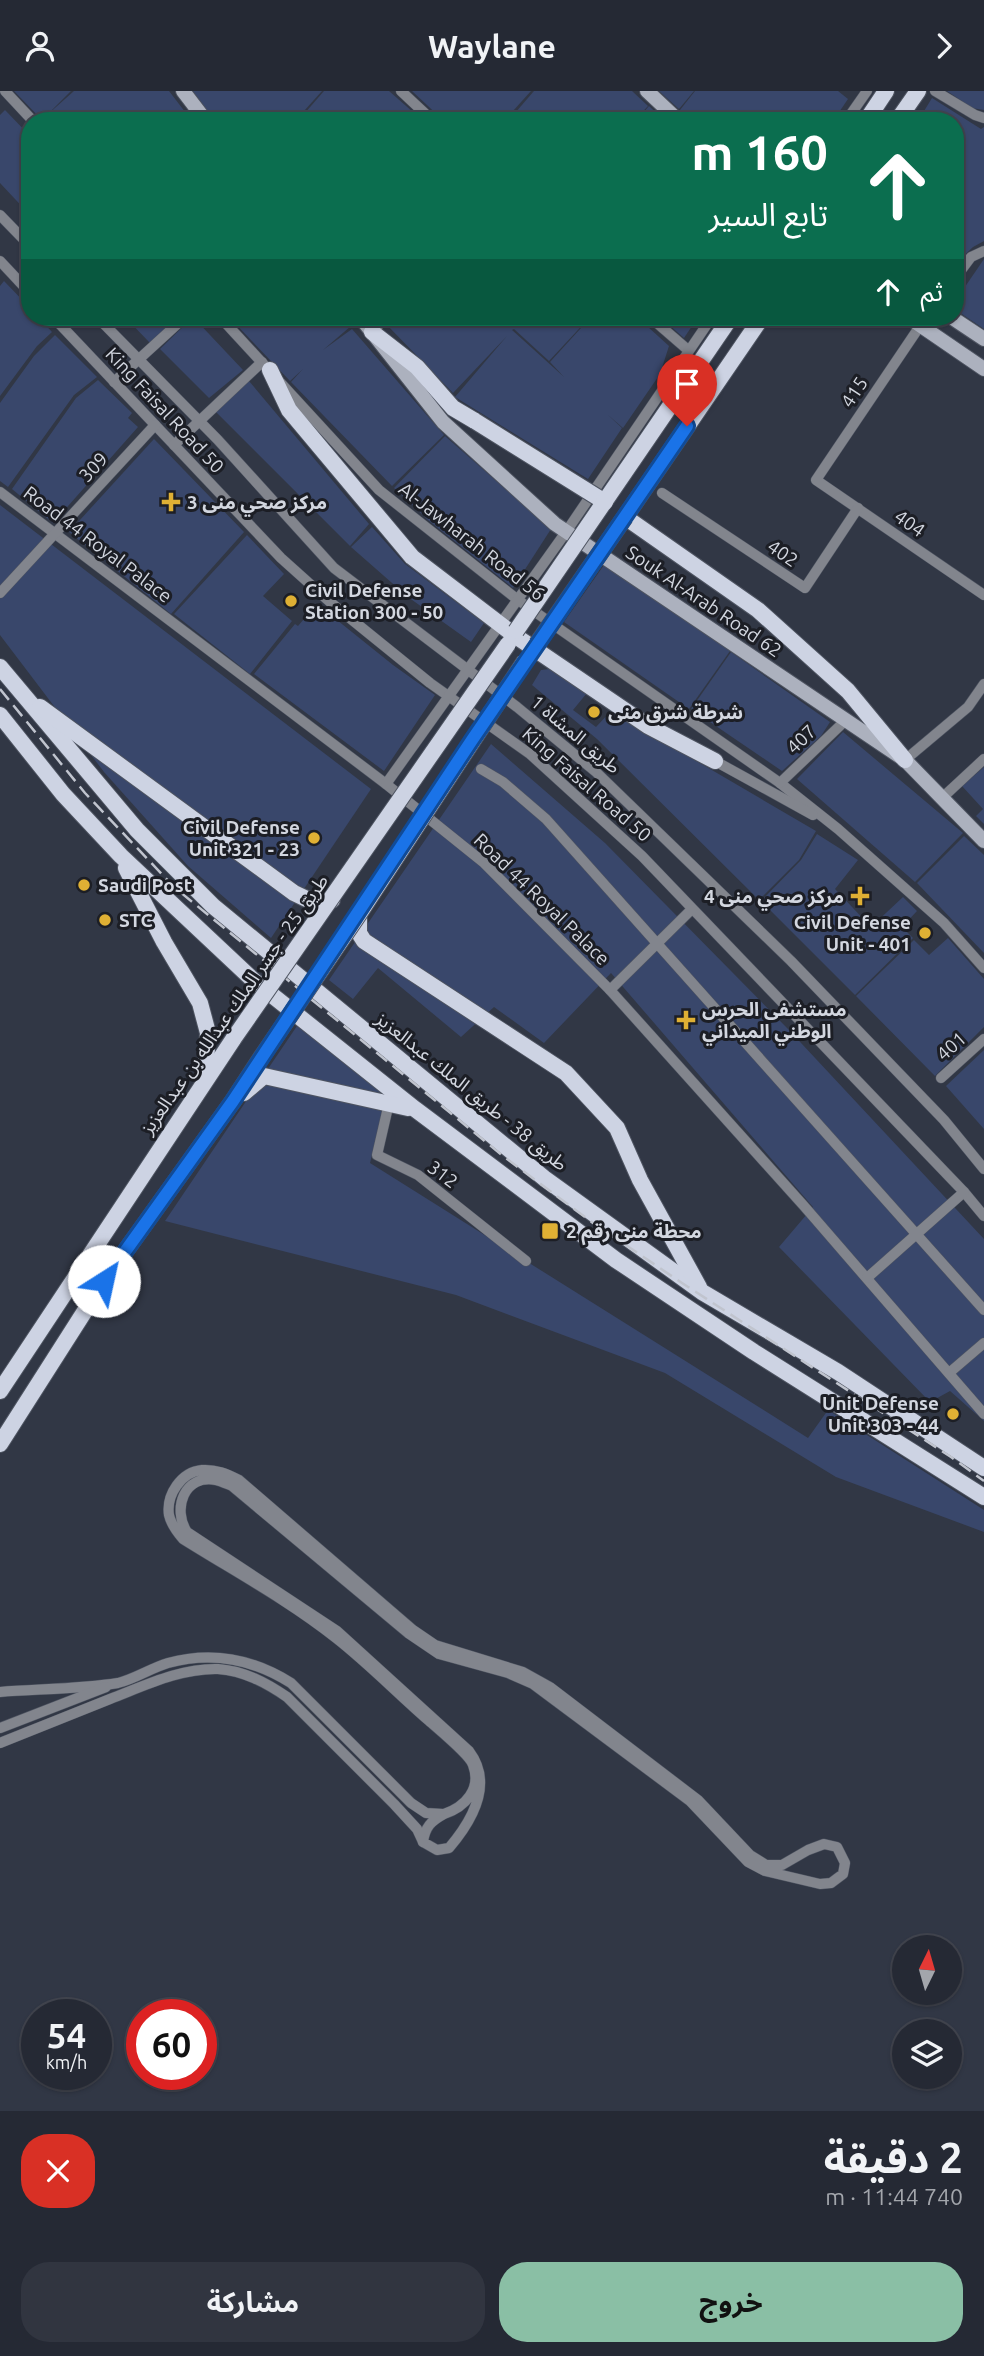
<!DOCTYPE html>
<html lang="ar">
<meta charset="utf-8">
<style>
:root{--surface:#252934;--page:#313540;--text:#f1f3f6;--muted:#a3a6ac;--line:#42454f;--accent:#8abfa5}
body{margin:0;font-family:Ubuntu,"Noto Sans Arabic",sans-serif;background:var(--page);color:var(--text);direction:rtl;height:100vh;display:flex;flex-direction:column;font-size:26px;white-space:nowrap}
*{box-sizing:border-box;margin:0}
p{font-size:23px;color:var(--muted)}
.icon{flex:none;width:38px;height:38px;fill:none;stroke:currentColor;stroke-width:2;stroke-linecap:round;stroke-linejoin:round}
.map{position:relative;height:2020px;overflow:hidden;direction:ltr}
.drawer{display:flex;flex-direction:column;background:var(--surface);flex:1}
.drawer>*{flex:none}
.hud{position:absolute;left:21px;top:21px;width:943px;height:214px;border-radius:28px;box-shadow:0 2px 5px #0004,0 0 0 2px var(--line);direction:rtl;background:#0b6e4f;color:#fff;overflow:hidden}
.needle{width:46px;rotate:5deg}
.tools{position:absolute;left:892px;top:1844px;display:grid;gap:14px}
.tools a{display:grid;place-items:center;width:70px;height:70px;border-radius:50%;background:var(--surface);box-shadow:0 2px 5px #0004,0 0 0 2px var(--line);font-size:35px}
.speed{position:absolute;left:21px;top:1908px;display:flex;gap:14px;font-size:35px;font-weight:700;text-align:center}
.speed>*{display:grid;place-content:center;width:91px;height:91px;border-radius:50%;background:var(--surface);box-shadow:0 2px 5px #0004,0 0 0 2px var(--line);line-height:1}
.speed small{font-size:18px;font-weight:400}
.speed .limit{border:10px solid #d22;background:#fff;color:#111}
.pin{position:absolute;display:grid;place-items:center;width:60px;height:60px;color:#fff;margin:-72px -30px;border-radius:50% 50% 50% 0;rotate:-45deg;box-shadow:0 0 7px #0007}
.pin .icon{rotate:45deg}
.me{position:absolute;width:77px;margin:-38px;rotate:35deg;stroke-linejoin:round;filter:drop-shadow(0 0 5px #0008)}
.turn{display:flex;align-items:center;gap:24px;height:147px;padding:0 21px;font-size:32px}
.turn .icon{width:91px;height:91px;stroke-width:2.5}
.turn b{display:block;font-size:49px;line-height:60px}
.then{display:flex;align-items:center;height:66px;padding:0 21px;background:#0003;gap:14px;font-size:26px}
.round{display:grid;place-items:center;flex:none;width:74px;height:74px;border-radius:28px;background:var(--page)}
.headline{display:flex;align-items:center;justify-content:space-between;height:119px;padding:0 21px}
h1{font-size:42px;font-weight:700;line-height:52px}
.cta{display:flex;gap:14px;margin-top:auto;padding:14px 21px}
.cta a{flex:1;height:80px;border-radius:28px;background:var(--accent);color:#111;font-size:28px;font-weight:700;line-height:80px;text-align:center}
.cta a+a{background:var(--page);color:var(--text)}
header{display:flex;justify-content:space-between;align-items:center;height:91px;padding:0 21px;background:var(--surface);font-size:32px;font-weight:700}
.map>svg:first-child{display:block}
.green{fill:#39476b}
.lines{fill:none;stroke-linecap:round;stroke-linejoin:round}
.street-casing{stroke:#4e5461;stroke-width:11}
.secondary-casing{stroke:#4e5461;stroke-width:16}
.primary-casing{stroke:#4e5461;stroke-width:18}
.street{stroke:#82858d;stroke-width:10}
.secondary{stroke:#acb1be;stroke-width:14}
.primary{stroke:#cdd3e3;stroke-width:16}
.rail{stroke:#c0c4ce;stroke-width:2.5;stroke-dasharray:14 7;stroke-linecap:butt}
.primary-bridge-casing{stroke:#4e5461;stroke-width:18;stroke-linecap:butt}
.primary-bridge{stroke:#cdd3e3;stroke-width:16}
.route-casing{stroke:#114b97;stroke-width:18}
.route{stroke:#1a73e8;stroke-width:12}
.poi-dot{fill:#dfb034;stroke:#1c1e25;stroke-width:2.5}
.labels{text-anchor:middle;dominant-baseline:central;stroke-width:6;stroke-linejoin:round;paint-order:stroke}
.street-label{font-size:19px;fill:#d3d7e0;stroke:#1c1e25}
.poi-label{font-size:19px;font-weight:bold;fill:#d3d7e0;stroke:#1c1e25;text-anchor:start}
</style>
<header><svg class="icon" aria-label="forward" viewBox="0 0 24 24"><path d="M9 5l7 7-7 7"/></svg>Waylane<svg class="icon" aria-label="person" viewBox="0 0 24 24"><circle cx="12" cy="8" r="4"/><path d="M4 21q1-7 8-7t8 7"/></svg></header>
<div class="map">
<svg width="984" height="2020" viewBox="0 0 984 2020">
<rect width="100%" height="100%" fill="#313745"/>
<!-- green -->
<g class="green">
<path d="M 14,0 L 71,0 L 47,24 L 74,0 L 169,0 L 192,30 L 43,30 Z"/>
<path d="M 193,0 L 322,0 L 295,30 L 215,30 Z"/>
<path d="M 324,0 L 389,0 L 414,22 L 407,30 L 298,30 Z"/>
<path d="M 412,0 L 531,0 L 504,30 L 444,30 Z"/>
<path d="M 534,0 L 632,0 L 648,15 L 634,30 L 510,30 L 509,29 Z"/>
<path d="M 659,0 L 694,0 L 679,18 Z"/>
<path d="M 695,0 L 838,0 L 848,8 L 833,30 L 692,30 L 680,19 Z"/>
<path d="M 947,0 L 984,0 L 984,19 L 972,17 Z"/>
<path d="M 932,7 L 981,38 L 984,36 L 984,150 L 973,156 L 956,172 L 956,30 L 918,30 Z"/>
<path d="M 649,15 L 665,30 L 636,30 Z"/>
<path d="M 5,19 L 30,45 L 30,124 L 0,92 L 0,24 Z"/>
<path d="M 984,168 L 984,238 L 956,219 L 956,209 Z"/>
<path d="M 4,190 L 30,217 L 30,226 L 38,226 L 52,241 L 37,255 L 0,305 L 0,195 Z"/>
<path d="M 125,226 L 181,226 L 150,252 Z"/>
<path d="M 193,226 L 243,279 L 209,307 L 160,258 Z"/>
<path d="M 229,226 L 344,226 L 351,235 L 323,259 L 352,238 L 444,344 L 392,395 L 291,291 L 303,278 L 290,290 Z"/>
<path d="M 395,226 L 524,226 L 522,230 L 526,226 L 590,226 L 549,270 L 514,238 L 512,239 L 564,286 L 550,271 L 591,226 L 637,226 L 669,255 L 660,283 L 623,337 L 607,323 L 622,337 L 588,388 L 455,306 L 507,245 L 453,302 L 387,234 Z"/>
<path d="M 660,226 L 698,226 L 684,247 Z"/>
<path d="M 55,244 L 97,286 L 74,304 L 8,396 L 0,390 L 0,312 L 34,265 Z"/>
<path d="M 98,289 L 132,322 L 128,327 L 138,336 L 53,432 L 12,398 L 76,307 Z"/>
<path d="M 249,290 L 369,433 L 350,455 L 216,321 Z"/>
<path d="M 445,345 L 551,438 L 513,497 L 428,429 L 394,397 Z"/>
<path d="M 154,348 L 244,441 L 171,523 L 69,441 Z"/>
<path d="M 0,414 L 371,698 L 271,847 L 188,775 L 104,681 L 0,544 Z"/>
<path d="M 372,436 L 405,473 L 484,532 L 471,551 L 408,506 L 351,456 Z"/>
<path d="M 247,444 L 284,483 L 263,505 L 292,530 L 250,583 L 174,523 Z"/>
<path d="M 604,474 L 730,560 L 689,618 L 564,531 Z"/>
<path d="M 317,513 L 393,574 L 435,604 L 384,680 L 254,583 L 295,533 L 298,535 Z"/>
<path d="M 731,561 L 830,631 L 821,645 L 782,680 L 691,618 Z"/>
<path d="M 550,578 L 587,602 L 573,619 L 596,636 L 611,620 L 816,740 L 799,769 L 759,809 L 597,648 L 532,594 L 541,579 Z"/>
<path d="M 843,641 L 963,742 L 915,791 L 797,688 Z"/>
<path d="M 491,653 L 605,752 L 788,938 L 984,1148 L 984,1330 L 950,1300 L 930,1311 L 779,1156 L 813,1116 L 611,882 L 544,952 L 494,916 L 461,946 L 378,877 L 353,908 L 329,889 Z"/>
<path d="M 984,676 L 984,733 L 976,725 L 983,718 L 962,695 Z"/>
<path d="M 817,743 L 858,769 L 835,798 L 871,836 L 903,806 L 917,820 L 902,836 L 913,847 L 855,904 L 761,810 L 801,769 Z"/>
<path d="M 964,745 L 984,764 L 984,862 L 917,792 Z"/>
<path d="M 948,847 L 984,888 L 984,936 L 935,985 L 856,905 L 914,849 L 929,864 Z"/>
<path d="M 299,932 L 387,1002 L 370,1072 L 808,1347 L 828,1319 L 984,1419 L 984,1441 L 836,1386 L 665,1282 L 456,1204 L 165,1130 Z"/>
<path d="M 984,959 L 984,1038 L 946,995 Z"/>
</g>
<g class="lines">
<!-- street casing -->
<g class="street-casing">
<g id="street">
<path d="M 5,0 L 33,30"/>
<path d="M 401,0 L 433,30"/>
<path d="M 935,0 L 975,24 L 984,27"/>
<path d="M 846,30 L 867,0"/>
<path d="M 0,124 L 30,155"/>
<path d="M 0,170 L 30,202"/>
<path d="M 956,186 L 971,166 L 984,160"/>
<path d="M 53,226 L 281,467 L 330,511 L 430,592 L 530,663 L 642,765 L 964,1101 L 984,1125"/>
<path d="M 97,226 L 218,349 L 334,477 L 517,616 L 596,681 L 791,870 L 944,1029 L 984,1078"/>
<path d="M 220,226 L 379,399 L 518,509 L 780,692 L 838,738 L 944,832 L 984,877"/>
<path d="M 650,226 L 688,259"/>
<path d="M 926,226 L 816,389 L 984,504"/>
<path d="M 372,241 L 386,226"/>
<path d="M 114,291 L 185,226"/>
<path d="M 174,354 L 262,271"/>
<path d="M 0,401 L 386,693 L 483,771 L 610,899 L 804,1115 L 984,1323"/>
<path d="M 662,402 L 805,497 L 858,417"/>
<path d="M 0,502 L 155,334"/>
<path d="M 905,669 L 968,616 L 984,593"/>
<path d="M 715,670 L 813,724"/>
<path d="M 481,678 L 503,691 L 546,728 L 984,1219"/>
<path d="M 780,692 L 846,629"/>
<path d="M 386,693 L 566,441 L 712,226"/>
<path d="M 942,707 L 984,668"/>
<path d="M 610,899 L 692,818"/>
<path d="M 941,987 L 984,948"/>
<path d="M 389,1012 L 377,1064 L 418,1084 L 526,1170"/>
<path d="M 867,1187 L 964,1101"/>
<path d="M 949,1282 L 984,1252"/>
<path d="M 0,1601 C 37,1598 82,1598 118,1592 C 135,1588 151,1577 168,1572 C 212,1560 253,1568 291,1592 L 411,1712 L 426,1722 L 443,1723 L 444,1723 C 465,1716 482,1698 473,1674 C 470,1664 437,1637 428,1629 C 397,1602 368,1572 336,1547 C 288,1509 234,1480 183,1448 C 177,1441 171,1433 169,1424 C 166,1404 181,1381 202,1379 C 216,1378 227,1383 239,1389 L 413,1539 L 435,1554 L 523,1581 L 550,1596 L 698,1709 L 750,1764 L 766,1774 L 782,1774 L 808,1759 L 824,1753 L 837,1756 L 845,1772 L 843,1783 L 831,1792 L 820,1793 L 765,1780 L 748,1771 L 690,1710 L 533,1593 L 508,1582 L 439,1563 L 408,1542 L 232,1395 C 227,1393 221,1390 216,1389 C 184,1383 172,1418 187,1441 L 337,1540 L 469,1660 C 494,1693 472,1730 449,1757 L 437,1759 L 423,1751 C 425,1736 431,1730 444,1723"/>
<path d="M 0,1637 L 106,1596"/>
<path d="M 0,1652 C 37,1637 73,1623 110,1608 C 144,1595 180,1577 218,1578 C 244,1580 265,1591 287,1606 L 394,1713 L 417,1738 L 423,1751"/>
</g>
</g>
<!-- secondary casing -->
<g class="secondary-casing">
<g id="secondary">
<path d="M 183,0 L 206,30"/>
<path d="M 647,0 L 679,30"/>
<path d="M 360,226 L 443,331 L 555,433 L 905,669 L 984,750"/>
<path d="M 908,226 L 984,278"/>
<path d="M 951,226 L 984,248"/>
</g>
</g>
<!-- primary casing -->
<g class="primary-casing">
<g id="primary">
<path d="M 866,30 L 886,0"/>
<path d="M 897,30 L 918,0"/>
<path d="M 762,226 L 625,426 L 758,519 L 848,600 L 905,669"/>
<path d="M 372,241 L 417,276 L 453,317 L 475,330"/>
<path d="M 270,279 L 289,319 L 412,466 L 514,544 L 648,635 L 715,670"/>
<path d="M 0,576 L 137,739 L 213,815 L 544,1087 L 702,1201 L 838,1281 L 984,1377"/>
<path d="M 40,616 L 294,802 L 315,812 L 332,809"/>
<path d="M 0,624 L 63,703 L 121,765 L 253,889 L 415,1018 L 616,1169 L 754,1261 L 984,1406"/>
<path d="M 126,777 L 164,851 L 200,912 L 208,942 L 205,987"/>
<path d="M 359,823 L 359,842 L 364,850 L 566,982 L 617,1037 L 640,1089 L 699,1196"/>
<path d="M 244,1002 L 264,985 L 408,1017"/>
<path d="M 0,1300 L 234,947"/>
<path d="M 0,1353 L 104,1190 L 233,1010 L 261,967"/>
</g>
</g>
<!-- street -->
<use href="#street" class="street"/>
<!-- secondary -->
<use href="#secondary" class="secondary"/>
<!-- primary -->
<use href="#primary" class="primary"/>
<!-- rail -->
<path class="rail" d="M 0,598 L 85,702 L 174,796 L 503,1065 L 593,1132 L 682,1192 L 951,1366 L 984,1390"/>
<!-- primary-bridge casing -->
<g class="primary-bridge-casing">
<g id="primary-bridge">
<path d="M 475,330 L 605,411"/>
<path d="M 516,540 L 731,226"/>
<path d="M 537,553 L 625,426"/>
<path d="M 234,947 L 508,553"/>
<path d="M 261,967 L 359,823 L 525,570"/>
</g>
</g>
<!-- primary-bridge -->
<use href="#primary-bridge" class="primary-bridge"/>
</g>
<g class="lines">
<!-- route casing -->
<g class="route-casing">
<path id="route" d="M 104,1190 L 233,1010 L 472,649 L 687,335"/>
</g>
<!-- route -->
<use href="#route" class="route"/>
</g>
<!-- markers -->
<g class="poi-dot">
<path d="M167.5 400.5h7v7h7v7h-7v7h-7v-7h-7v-7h7z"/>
<circle cx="291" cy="510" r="7"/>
<circle cx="594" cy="621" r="7"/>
<circle cx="314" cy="747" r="7"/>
<circle cx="84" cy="794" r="7"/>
<path d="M856.5 794.5h7v7h7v7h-7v7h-7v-7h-7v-7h7z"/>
<circle cx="105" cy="829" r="7"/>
<circle cx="925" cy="842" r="7"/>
<path d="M682.5 918.5h7v7h7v7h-7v7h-7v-7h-7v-7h7z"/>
<rect x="541" y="1131" width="18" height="18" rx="3.5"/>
<circle cx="953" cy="1323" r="7"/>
</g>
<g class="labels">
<!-- street labels -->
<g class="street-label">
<text transform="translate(854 301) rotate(-57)">415</text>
<text transform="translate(165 319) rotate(47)">King Faisal Road 50</text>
<text transform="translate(93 376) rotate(-47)">309</text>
<text transform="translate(910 432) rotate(35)">404</text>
<text transform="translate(472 450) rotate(38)">Al-Jawharah Road 56</text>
<text transform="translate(98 453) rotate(37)">Road 44 Royal Palace</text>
<text transform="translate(783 462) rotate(34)">402</text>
<text transform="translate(704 510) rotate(34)">Souk Al-Arab Road 62</text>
<text transform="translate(576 643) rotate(40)">طريق المشاة 1</text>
<text transform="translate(801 648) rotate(-44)">407</text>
<text transform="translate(587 693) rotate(41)">King Faisal Road 50</text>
<text transform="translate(542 808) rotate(44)">Road 44 Royal Palace</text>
<text transform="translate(234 913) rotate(-55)">طريق 25 - جسر الملك عبدالله بن عبدالعزيز</text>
<text transform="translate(951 955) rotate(-42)">401</text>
<text transform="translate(472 1000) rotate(39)">طريق 38 - طريق الملك عبدالعزيز</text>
<text transform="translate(443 1083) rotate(37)">312</text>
</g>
<!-- poi labels -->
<g class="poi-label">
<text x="187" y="411">مركز صحي منى 3</text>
<text x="305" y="499">Civil Defense<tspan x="305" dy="22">Station 300 - 50</tspan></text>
<text x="608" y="621">شرطة شرق منى</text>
<text x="300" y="736" text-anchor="end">Civil Defense<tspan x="300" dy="22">Unit 321 - 23</tspan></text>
<text x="98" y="794">Saudi Post</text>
<text x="844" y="805" text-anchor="end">مركز صحي منى 4</text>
<text x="119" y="829">STC</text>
<text x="911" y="831" text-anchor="end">Civil Defense<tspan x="911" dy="22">Unit - 401</tspan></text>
<text x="702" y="918">مستشفى الحرس<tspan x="702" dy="22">الوطني الميداني</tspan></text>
<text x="566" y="1140">محطة منى رقم 2</text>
<text x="939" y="1312" text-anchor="end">Unit Defense<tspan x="939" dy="22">Unit 303 - 44</tspan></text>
</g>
</g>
</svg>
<div class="tools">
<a><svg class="needle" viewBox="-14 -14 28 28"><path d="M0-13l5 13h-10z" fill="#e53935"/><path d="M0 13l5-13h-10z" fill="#a3a6ac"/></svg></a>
<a><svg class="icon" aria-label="layers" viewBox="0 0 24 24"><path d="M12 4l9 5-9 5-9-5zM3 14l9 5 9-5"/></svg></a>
</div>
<div class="speed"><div>54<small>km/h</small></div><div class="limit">60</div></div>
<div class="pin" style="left:687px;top:335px;background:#d93025"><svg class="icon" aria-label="arrive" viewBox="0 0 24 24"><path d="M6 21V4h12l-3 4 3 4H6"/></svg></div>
<svg class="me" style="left:104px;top:1190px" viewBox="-20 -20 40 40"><circle r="19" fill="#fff"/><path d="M0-13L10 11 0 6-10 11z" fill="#1a73e8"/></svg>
<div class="hud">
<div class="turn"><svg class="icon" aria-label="ahead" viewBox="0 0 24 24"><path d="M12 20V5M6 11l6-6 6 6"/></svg><div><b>160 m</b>تابع السير</div></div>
<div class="then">ثم<svg class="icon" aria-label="ahead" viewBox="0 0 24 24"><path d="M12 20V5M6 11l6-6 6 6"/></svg></div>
</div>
</div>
<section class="drawer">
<div class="headline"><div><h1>2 دقيقة</h1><p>740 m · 11:44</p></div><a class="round" style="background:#d93025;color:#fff"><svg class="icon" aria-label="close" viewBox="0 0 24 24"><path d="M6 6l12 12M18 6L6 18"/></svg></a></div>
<div class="cta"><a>خروج</a><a>مشاركة</a></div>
</section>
